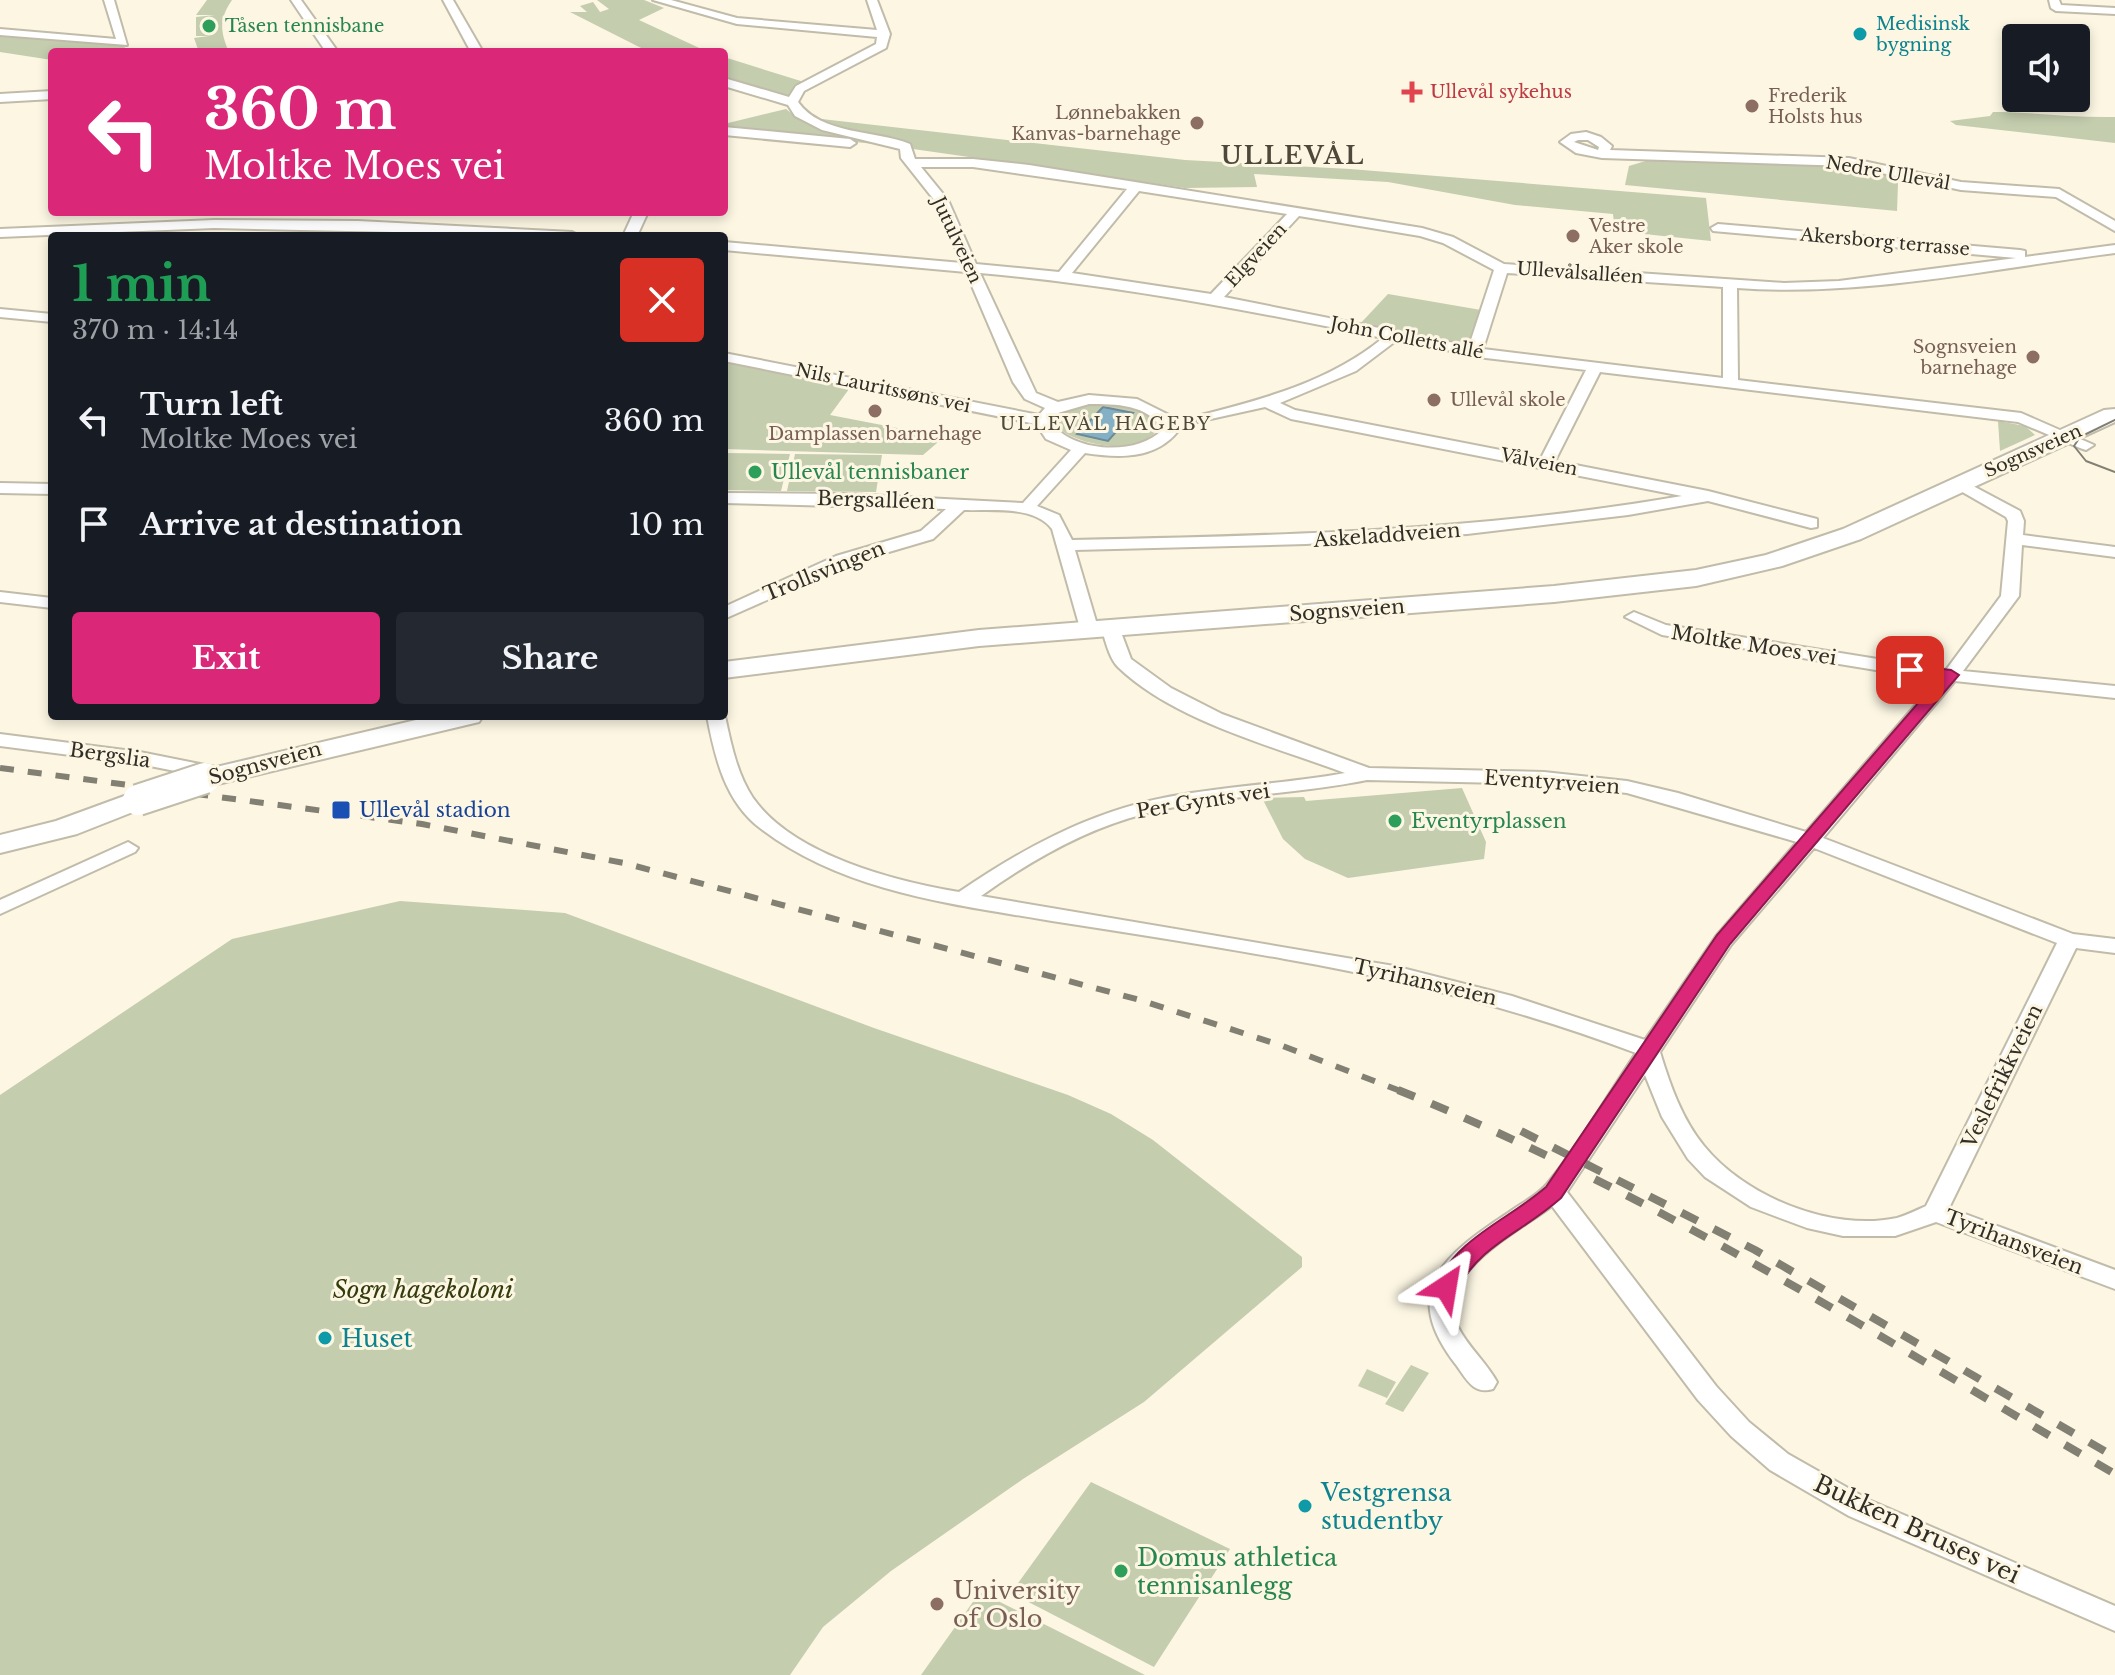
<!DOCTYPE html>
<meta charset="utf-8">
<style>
:root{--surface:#171b24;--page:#242831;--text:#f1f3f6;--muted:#9ea1a6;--accent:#db2777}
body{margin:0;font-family:"Libre Baskerville",serif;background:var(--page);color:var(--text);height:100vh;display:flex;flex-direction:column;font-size:30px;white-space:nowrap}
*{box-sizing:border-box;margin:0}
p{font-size:26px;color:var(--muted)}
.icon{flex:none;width:44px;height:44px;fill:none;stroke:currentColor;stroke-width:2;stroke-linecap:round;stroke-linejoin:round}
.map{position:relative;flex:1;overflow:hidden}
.details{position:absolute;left:48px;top:232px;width:680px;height:488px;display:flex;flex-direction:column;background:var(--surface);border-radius:8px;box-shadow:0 4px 12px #0003}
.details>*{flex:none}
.banner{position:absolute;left:48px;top:48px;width:680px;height:168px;border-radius:8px;box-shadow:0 4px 12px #0003;background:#db2777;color:#fff;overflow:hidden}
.controls{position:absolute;left:2002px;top:24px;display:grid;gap:16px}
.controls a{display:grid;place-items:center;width:88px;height:88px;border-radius:8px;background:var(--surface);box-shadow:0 4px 12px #0003;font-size:40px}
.pin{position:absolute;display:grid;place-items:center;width:68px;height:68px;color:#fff;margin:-34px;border-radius:16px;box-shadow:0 4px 12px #0006}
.me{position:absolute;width:88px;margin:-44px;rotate:33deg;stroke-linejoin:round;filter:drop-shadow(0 0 6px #0008)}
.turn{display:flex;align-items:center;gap:28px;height:168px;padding:0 24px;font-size:36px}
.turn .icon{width:104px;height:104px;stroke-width:2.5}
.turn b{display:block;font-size:56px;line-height:68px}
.round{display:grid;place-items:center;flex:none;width:84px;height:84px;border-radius:8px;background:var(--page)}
.headline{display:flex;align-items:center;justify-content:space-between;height:136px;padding:0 24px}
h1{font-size:48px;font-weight:800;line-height:60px;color:#1e9e55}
.action{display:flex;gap:16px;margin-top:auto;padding:16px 24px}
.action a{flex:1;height:92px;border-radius:8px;background:var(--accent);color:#fff;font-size:32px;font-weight:800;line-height:92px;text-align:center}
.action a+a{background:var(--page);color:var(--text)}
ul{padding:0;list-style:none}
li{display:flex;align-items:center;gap:24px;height:104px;padding:0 24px}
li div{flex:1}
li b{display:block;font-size:30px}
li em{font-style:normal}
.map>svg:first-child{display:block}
.green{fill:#c4cdae}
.water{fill:#84b0c5;stroke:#6b8996;stroke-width:2}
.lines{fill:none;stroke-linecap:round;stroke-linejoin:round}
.street-casing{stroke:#c1bcaa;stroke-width:4}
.secondary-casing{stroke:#c1bcaa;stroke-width:4}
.street{fill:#fff;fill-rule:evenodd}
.secondary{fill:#fff;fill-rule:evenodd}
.tram{stroke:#827f73;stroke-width:2}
.rail-far1{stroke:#827f73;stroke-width:6;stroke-dasharray:14 14;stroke-linecap:butt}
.rail{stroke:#827f73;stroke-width:8;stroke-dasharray:18 18;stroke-linecap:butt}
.secondary-bridge-casing{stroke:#c1bcaa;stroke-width:34;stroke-linecap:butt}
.secondary-bridge{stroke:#fff;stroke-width:30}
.route{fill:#db2777;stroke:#8e194d;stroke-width:2}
.leisure-dot{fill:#2e9e5b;stroke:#fcf6e3;stroke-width:3}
.culture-dot{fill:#0f9aa8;stroke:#fcf6e3;stroke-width:3}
.health-dot{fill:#e0444e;stroke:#fcf6e3;stroke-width:3}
.education-dot{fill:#8d6e63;stroke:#fcf6e3;stroke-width:3}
.transit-dot{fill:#1a4fb4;stroke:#fcf6e3;stroke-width:3}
.labels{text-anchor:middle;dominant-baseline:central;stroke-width:6;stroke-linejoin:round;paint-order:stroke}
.far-culture-label{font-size:18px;fill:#0d838f;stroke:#fcf6e3;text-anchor:start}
.far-leisure-label{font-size:18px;fill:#27864d;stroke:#fcf6e3;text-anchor:start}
.far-health-label{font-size:18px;fill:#be3a42;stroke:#fcf6e3;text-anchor:start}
.far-education-label{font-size:18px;fill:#785e54;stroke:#fcf6e3;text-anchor:start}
.far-street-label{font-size:18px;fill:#302e27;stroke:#fcf6e3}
.far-neighbourhood-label{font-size:18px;letter-spacing:2px;fill:#4d4839;stroke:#fcf6e3}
.leisure-label{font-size:20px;fill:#27864d;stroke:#fcf6e3;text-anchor:start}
.street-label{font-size:20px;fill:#302e27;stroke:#fcf6e3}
.transit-label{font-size:20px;fill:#164399;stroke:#fcf6e3;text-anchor:start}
.far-district-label{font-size:24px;font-weight:bold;letter-spacing:2px;fill:#4d4839;stroke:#fcf6e3}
.near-park-label{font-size:24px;font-style:italic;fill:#323c0d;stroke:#fcf6e3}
.near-culture-label{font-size:24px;fill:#0d838f;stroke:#fcf6e3;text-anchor:start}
.near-street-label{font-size:24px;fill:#302e27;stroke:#fcf6e3}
.near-leisure-label{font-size:24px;fill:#27864d;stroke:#fcf6e3;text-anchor:start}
.near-education-label{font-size:24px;fill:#785e54;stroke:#fcf6e3;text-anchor:start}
</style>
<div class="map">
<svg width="2115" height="1675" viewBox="0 0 2115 1675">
<rect width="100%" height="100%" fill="#fcf6e3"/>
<!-- green -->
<g class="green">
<path d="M 207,0 L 232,0 C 219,19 220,31 229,52 L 199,52 L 194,38 L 209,36 L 196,36 L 196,17 L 215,15 L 196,15 Z"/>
<path d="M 597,0 L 644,0 L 664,8 L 639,20 L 708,52 L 649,52 L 570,12 L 587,12 L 580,6 L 593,2 L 600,12 L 609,9 Z"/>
<path d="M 0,34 L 121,45 L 129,50 L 52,52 L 52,60 L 0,52 Z"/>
<path d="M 724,57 L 804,82 L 786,96 L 779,96 L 724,78 Z"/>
<path d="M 786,109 L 795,116 L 1185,160 L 1350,169 L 1706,198 L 1711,241 L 1615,231 L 1613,214 L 1515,205 L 1388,182 L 1254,174 L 1257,187 L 1185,188 L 885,145 L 724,129 L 724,124 Z"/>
<path d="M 1993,112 C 2035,112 2074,118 2115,117 L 2115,143 L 1956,125 L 1950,121 L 1990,116 Z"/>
<path d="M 1649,160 L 1828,164 L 1895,177 L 1898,183 L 1897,211 L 1625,185 L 1629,166 Z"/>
<path d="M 1388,294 L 1481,310 L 1469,345 L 1463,347 L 1359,325 Z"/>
<path d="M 724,360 L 852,385 L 830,415 L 944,437 L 923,455 L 724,449 Z"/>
<path d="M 1083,404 C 1108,404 1137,404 1156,422 L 1157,430 C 1138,457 1075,446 1055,425 L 1055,418 L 1064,409 Z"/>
<path d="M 1998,421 L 2025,426 L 2035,435 L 2000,451 Z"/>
<path d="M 724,453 L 790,454 L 781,491 L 724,490 Z"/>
<path d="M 795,454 L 882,455 L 876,492 L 787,491 Z"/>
<path d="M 1462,788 L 1486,842 L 1484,859 L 1348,878 L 1305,859 L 1283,839 L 1262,798 L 1304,797 L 1306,801 Z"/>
<path d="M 400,901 L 565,913 L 874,1028 L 1068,1095 L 1111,1114 L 1153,1140 L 1302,1257 L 1302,1267 L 1144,1402 L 1023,1479 L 891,1571 L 823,1627 L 790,1675 L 0,1675 L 0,1095 L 232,939 Z"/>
<path d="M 1411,1365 L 1429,1373 L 1403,1412 L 1385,1404 Z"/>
<path d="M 1367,1369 L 1396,1382 L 1387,1398 L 1358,1386 Z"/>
<path d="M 1091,1482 L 1230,1549 L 1154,1667 L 1011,1593 Z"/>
<path d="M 980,1592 L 1145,1675 L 921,1675 Z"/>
</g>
<!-- water -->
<path class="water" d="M 1103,407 L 1133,413 L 1108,441 L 1077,434 Z"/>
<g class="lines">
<!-- street casing -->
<g class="street-casing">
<g id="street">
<path d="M 104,0 L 114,0 L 127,45 L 0,35 L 0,29 L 116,39 Z"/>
<path d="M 291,0 L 301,0 L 338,52 L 326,52 Z"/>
<path d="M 443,0 L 453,0 L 483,52 L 471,52 Z"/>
<path d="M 653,0 L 671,0 L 737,18 L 877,30 L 867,0 L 877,0 L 890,34 L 886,48 L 804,91 L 798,102 C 821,135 876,130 910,144 L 915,159 L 973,159 L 1029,165 L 1422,228 L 1453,237 L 1504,264 L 1784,283 L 1839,281 L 2016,258 L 1713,231 L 1711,228 L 1718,224 L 2020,250 L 2025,251 L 2025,257 L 2115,245 L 2115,253 C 1990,269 1863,297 1737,288 L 1738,380 L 2021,413 L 2094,445 L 2086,450 L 2080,448 L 2018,422 L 1600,372 L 1555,461 L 1708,491 L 1817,519 L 1817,527 L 1811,528 L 1708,501 L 1628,515 L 1467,534 L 1306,544 L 1075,550 L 1098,628 L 1089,633 L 1080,628 L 1052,529 C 1034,505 991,511 964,510 L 933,539 L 848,564 L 724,619 L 724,607 L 836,556 L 921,531 L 946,509 L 724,503 L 724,493 L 847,494 L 1023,503 L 1071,450 L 1046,439 L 1036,424 L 724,361 L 724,353 L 1039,415 L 1045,408 L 1025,399 L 1013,382 L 966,272 L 724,250 L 724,242 L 962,263 L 935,201 L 901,158 L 900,149 L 822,130 L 795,116 L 788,105 L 724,86 L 724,78 L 789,97 L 796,86 L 876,44 L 877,37 L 737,24 ZM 921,167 L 973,167 L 1127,189 L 1059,272 L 976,264 L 948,200 ZM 1139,191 L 1287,214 L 1211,294 L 1072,273 ZM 1299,216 L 1420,236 L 1443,243 L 1494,270 L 1469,346 L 1224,297 ZM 980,273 C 1116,285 1249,310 1383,338 C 1329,382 1264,399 1197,416 L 1197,422 L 1265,407 L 1291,419 L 1682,496 C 1480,531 1276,536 1072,540 L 1059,515 L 1037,506 L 1085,453 C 1118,458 1155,460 1178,431 L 1169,415 L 1137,399 L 1089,395 L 1058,402 L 1036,393 ZM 1507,273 L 1723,287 L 1723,378 L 1483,349 ZM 1397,340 L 1486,358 L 1586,370 L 1541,458 L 1295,410 L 1280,403 L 1356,371 ZM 1089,404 C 1115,404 1149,404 1162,430 C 1136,457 1070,452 1050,421 L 1058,413 Z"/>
<path d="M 2049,0 L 2059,0 L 2061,5 L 2115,8 L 2115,14 L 2056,11 L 2051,8 Z"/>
<path d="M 52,91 L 52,99 L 0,102 L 0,94 Z"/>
<path d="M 724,127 L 850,139 L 856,143 L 850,147 L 724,135 Z"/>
<path d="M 1586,132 L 1601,137 L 1612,146 L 1610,150 L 1849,158 L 1961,182 L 2059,189 L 2115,221 L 2115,231 L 2056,197 L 1961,190 L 1849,166 L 1602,158 L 1576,153 L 1560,142 L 1571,134 ZM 1578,140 L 1588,140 L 1599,147 L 1598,150 L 1574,142 Z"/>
<path d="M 634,212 L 648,212 L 637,236 L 623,236 Z"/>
<path d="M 214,220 L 358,221 L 572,232 L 579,236 L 214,228 L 0,237 L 0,229 Z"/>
<path d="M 0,309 L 52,314 L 52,322 L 0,317 Z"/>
<path d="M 1958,478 L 2020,511 L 2024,521 L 2023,535 L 2115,547 L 2115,557 L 2022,545 L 2019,596 L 1963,671 L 2115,686 L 2115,698 L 1955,681 L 1823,838 L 2073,934 L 2115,939 L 2115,953 L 2076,948 L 1949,1208 L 2115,1270 L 2115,1289 L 1936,1222 L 1895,1236 L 1843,1236 L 1807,1228 L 1751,1207 L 1705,1177 L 1688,1159 L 1662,1117 L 1645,1075 L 1567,1192 L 1716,1386 L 1749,1422 L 1788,1454 L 1869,1500 L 2115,1606 L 2115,1631 L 1849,1516 L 1770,1470 L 1731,1436 L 1698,1400 L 1552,1206 C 1518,1232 1432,1274 1458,1327 C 1468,1347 1486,1362 1497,1382 L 1493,1389 C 1474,1395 1467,1380 1457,1366 C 1398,1291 1443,1256 1508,1213 C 1520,1204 1537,1196 1547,1184 C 1580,1144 1607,1096 1636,1053 C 1522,1010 1406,980 1285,959 C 1208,945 1130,933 1052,921 C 952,904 843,892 760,828 C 725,801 715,758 707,716 L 725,716 C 731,744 737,774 753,798 C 793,855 894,881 959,892 C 1022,849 1088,813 1163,798 C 1223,786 1285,784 1345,773 C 1273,746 1174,721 1118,667 C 1109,658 1105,639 1101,627 L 1110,622 L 1119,627 L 1131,659 L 1171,688 L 1222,714 L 1369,768 L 1544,772 L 1627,781 L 1678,793 L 1806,832 L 1937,680 L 1662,635 L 1625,617 L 1634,612 L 1666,625 L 1946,670 L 2001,596 L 2008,521 L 2006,517 L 1952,486 L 1950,483 ZM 1367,780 L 1544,784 L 1627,793 L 1797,842 L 1717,935 L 1645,1040 L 1512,996 L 1394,966 L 981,896 C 1030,861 1085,829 1144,814 C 1217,795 1293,795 1367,780 ZM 1814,848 L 2057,943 L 1926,1206 C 1917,1210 1907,1215 1897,1218 C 1832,1232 1745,1197 1704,1146 C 1682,1119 1670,1085 1660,1052 L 1731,945 Z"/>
<path d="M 0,483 L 52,484 L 52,494 L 0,493 Z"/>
<path d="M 0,592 L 52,598 L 52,608 L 0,602 Z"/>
<path d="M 0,734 L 140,752 L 215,767 L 225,773 L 215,779 L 140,764 L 0,746 Z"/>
<path d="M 128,842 L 138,848 L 135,852 L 0,914 L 0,900 Z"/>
</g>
</g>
<!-- secondary casing -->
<g class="secondary-casing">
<g id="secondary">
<path d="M 2115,409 L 2115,422 L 1861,539 L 1782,566 L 1696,586 L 1554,602 L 979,646 L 724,678 L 724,662 L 979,630 L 1554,586 L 1696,570 L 1766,555 L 1843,529 L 2104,410 Z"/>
<path d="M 433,716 L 483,716 L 479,722 L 205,787 L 195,784 L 190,778 L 195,772 Z"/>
<path d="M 138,791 L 148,794 L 153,800 L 148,806 L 77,834 L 0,853 L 0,835 L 56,821 Z"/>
</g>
</g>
<!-- street -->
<use href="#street" class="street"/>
<!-- secondary -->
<use href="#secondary" class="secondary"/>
<!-- tram -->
<path class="tram" d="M 2115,420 L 2080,437 L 2074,446 L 2086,461 L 2115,472"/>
<!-- rail-far1 -->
<path class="rail-far1" d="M 0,768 L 422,824 L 624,863 L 1140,1000 L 1280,1045 L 1403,1092"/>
<!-- rail -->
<g class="rail">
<path d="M 1398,1090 C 1650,1191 1881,1338 2115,1474"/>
<path d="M 1521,1131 L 1755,1250 L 2115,1457"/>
</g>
<!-- secondary-bridge casing -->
<g class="secondary-bridge-casing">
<path id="secondary-bridge" d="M 138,800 L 205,778"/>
</g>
<!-- secondary-bridge -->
<use href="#secondary-bridge" class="secondary-bridge"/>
</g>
<!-- route -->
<path class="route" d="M 1910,665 L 1951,670 L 1959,675 L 1730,944 L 1561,1198 C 1519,1235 1483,1242 1454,1293 L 1438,1293 L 1435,1287 C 1457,1237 1507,1221 1546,1187 L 1717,935 L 1939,679 L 1904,673 L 1904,666 Z"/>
<!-- markers -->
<g class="leisure-dot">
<circle cx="209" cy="26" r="8"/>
<circle cx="755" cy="472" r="8"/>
<circle cx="1395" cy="821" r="8"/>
<circle cx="1121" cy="1571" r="8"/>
</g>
<g class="culture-dot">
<circle cx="1860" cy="34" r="8"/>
<circle cx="325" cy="1338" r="8"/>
<circle cx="1305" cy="1506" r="8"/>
</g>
<path class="health-dot" d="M1408 80h8v8h8v8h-8v8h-8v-8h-8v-8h8z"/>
<g class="education-dot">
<circle cx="1752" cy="106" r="8"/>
<circle cx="1197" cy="123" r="8"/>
<circle cx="1573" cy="236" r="8"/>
<circle cx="2033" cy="357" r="8"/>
<circle cx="1434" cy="400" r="8"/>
<circle cx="875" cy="411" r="8"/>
<circle cx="937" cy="1604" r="8"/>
</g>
<rect class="transit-dot" x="331" y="800" width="20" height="20" rx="4"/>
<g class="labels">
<!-- far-culture labels -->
<g class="far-culture-label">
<text x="1876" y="24">Medisinsk<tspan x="1876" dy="21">bygning</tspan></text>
</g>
<!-- far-leisure labels -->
<g class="far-leisure-label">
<text x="225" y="26">Tåsen tennisbane</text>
</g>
<!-- far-health labels -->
<g class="far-health-label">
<text x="1430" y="92">Ullevål sykehus</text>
</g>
<!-- far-education labels -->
<g class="far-education-label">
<text x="1768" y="96">Frederik<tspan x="1768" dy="21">Holsts hus</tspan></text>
<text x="1181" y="113" text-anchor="end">Lønnebakken<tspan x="1181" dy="21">Kanvas-barnehage</tspan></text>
<text x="1589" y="226">Vestre<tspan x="1589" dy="21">Aker skole</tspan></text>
<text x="2017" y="347" text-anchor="end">Sognsveien<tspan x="2017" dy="21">barnehage</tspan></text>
<text x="1450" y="400">Ullevål skole</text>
<text x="875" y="434" text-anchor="middle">Damplassen barnehage</text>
</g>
<!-- far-street labels -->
<g class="far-street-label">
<text transform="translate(1888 173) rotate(10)">Nedre Ullevål</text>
<text transform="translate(957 240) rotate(65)">Jutulveien</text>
<text transform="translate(1885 242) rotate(5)">Akersborg terrasse</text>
<text transform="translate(1256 255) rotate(-47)">Elgveien</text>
<text transform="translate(1580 273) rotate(4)">Ullevålsalléen</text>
<text transform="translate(1407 338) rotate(11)">John Colletts allé</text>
<text transform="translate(883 388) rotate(12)">Nils Lauritssøns vei</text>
<text transform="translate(2033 451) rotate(-24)">Sognsveien</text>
<text transform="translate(1539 462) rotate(11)">Vålveien</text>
</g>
<!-- far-neighbourhood labels -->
<g class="far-neighbourhood-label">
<text x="1106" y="424">ULLEVÅL HAGEBY</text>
</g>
<!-- leisure labels -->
<g class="leisure-label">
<text x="771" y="472">Ullevål tennisbaner</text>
<text x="1411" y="821">Eventyrplassen</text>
</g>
<!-- street labels -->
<g class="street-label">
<text transform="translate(876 500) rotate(2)">Bergsalléen</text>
<text transform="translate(1387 535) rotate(-4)">Askeladdveien</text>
<text transform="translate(824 571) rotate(-22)">Trollsvingen</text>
<text transform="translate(1347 610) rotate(-4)">Sognsveien</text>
<text transform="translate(1754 645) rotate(9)">Moltke Moes vei</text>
<text transform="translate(110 755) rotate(8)">Bergslia</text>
<text transform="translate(265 763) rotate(-15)">Sognsveien</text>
<text transform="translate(1552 782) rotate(4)">Eventyrveien</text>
<text transform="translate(1203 801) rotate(-9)">Per Gynts vei</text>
<text transform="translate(1425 982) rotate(13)">Tyrihansveien</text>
<text transform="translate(2002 1076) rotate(-64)">Veslefrikkveien</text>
<text transform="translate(2014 1242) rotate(21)">Tyrihansveien</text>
</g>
<!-- transit labels -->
<g class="transit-label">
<text x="359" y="810">Ullevål stadion</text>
</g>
<!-- far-district labels -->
<g class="far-district-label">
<text x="1293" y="155">ULLEVÅL</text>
</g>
<!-- near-park labels -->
<g class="near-park-label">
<text x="423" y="1289">Sogn hagekoloni</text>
</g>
<!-- near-culture labels -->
<g class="near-culture-label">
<text x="341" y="1338">Huset</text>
<text x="1321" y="1492">Vestgrensa<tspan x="1321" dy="28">studentby</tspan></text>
</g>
<!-- near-street labels -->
<g class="near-street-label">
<text transform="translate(1917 1529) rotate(25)">Bukken Bruses vei</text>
</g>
<!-- near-leisure labels -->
<g class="near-leisure-label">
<text x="1137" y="1557">Domus athletica<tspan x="1137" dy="28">tennisanlegg</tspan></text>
</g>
<!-- near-education labels -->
<g class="near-education-label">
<text x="953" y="1590">University<tspan x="953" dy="28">of Oslo</tspan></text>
</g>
</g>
</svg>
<div class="controls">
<a><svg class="icon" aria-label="sound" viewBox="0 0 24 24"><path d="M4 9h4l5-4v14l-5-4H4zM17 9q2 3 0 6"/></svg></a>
</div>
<div class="pin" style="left:1910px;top:670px;background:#d93025"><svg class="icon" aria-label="arrive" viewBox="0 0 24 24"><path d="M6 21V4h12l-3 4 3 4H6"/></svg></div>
<svg class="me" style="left:1446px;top:1287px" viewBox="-20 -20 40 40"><path d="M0-17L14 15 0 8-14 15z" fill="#db2777" stroke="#fff" stroke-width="4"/></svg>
<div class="banner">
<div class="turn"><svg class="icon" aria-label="left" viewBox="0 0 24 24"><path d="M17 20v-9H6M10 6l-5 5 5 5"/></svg><div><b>360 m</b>Moltke Moes vei</div></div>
</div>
<section class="details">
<div class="headline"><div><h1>1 min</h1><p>370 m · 14:14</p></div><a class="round" style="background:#d93025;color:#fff"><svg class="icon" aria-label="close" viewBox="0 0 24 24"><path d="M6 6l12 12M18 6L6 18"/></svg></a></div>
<ul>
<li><svg class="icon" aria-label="left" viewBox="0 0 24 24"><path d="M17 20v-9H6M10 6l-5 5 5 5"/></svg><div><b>Turn left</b><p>Moltke Moes vei</p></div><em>360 m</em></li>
<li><svg class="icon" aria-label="arrive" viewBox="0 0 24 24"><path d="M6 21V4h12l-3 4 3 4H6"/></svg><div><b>Arrive at destination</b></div><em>10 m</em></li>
</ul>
<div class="action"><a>Exit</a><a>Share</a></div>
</section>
</div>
